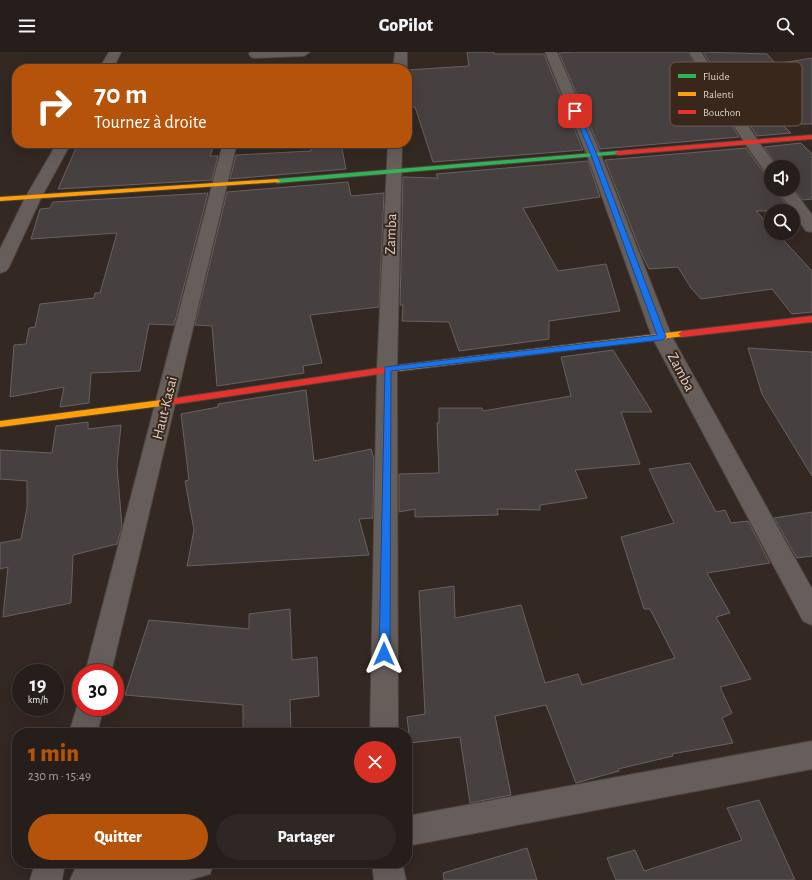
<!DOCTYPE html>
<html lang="fr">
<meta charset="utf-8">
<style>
:root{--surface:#261e1a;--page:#2e2723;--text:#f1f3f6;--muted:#a4a2a2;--line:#423c39;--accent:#b45309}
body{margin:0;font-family:"Alegreya Sans",sans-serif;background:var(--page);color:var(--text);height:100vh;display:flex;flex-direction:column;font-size:15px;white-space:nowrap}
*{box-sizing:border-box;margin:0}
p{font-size:13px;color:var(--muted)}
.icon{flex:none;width:22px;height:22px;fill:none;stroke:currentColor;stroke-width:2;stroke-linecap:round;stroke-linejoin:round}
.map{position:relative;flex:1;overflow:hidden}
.details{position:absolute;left:12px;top:676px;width:400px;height:140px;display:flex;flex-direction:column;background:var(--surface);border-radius:16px;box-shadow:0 4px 16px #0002,0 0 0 1px var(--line)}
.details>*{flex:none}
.hud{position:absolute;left:12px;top:12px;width:400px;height:84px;border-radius:16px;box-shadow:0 4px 16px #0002,0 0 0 1px var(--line);background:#b45309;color:#fff;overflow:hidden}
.controls{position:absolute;left:764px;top:108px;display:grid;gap:8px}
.controls a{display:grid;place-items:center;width:36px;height:36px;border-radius:50%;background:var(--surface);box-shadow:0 4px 16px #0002,0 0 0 1px var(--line);font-size:20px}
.speed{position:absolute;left:12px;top:612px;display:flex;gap:8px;font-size:20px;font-weight:700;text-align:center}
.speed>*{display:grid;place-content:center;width:52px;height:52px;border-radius:50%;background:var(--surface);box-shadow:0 4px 16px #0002,0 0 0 1px var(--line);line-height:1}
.speed small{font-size:10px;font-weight:400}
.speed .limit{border:6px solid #d22;background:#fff;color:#111}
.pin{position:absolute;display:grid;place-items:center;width:34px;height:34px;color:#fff;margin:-17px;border-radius:8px;box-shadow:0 2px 6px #0006}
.me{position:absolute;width:44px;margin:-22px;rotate:0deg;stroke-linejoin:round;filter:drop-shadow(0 0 3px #0008)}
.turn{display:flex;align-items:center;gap:14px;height:84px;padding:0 16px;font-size:18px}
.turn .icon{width:52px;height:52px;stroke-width:2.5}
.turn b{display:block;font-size:28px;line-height:34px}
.round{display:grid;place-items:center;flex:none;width:42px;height:42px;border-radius:21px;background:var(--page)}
.overview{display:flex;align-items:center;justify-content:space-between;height:68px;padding:0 16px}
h1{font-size:24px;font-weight:800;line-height:30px;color:var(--accent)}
.cta{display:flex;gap:8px;margin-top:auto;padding:8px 16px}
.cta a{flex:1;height:46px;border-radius:24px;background:var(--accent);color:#fff;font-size:16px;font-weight:800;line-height:46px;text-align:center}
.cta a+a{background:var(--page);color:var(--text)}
header{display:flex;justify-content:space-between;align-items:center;height:52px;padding:0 16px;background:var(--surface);font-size:18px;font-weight:800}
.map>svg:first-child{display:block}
.building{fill:#474040;stroke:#696162}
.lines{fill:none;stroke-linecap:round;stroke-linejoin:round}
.street-casing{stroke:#4d443f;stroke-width:2}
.fast-casing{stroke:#4d443f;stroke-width:2}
.slow-casing{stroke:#4d443f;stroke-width:2}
.jam-casing{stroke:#4d443f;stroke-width:2}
.street{fill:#665e5a;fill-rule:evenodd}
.fast{fill:#30b455;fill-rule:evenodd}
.slow{fill:#ff9f0a;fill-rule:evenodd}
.jam{fill:#e5322d;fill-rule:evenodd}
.route{fill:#1a73e8;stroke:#114b97}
.labels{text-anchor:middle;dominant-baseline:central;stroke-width:4;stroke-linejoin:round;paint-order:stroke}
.street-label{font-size:15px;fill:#ded3cb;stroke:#39271c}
.key{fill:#39271c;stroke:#6b5b51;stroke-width:1}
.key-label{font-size:11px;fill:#ded3cb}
</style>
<header><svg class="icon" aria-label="menu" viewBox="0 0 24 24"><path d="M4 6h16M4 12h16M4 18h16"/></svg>GoPilot<svg class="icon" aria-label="search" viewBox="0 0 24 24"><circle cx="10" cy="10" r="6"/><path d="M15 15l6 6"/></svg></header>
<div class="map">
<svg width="812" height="828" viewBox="0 0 812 828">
<rect width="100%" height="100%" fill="#332822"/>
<!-- building -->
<g class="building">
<path d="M 467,0 L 494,0 L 494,2 L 544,2 L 583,98 L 433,110 L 415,55 L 407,55 L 407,18 L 469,14 Z"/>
<path d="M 574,0 L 688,0 L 739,85 L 600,97 L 559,1 Z"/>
<path d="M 703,0 L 767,2 L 776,12 L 812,6 L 812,72 L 782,72 L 791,81 L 757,84 Z"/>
<path d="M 107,91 L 214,93 L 210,104 L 218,104 L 212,128 L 58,137 L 76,96 L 106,94 Z"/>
<path d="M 341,91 L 346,117 L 230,127 L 236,103 L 311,99 L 311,92 Z"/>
<path d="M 801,91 L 812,102 L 812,147 L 803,148 L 793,136 L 793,115 L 778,115 L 764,95 Z"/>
<path d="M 746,96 L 765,122 L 771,124 L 771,137 L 776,137 L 790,159 L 756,159 L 771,175 L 771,181 L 777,181 L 812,219 L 812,260 L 792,262 L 772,237 L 701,247 L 691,236 L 678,215 L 649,217 L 642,203 L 605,108 Z"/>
<path d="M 588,109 L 600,145 L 523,156 L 558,219 L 606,212 L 620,259 L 549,269 L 549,287 L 459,299 L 449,270 L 402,269 L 403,253 L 400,253 L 403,125 L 438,126 L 436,122 Z"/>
<path d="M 348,130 L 351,144 L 384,141 L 379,255 L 310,263 L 322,311 L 303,314 L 304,321 L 217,334 L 212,274 L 195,273 L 227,140 Z"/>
<path d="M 208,141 L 174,273 L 149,272 L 140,319 L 91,321 L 89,351 L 60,355 L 64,335 L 10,345 L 14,293 L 26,292 L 29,276 L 35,275 L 40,252 L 94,246 L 95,241 L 100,241 L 117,181 L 31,187 L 40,157 L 50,156 L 53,150 Z"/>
<path d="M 748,296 L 812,300 L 812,424 L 762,342 Z"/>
<path d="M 613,298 L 652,360 L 621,360 L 640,412 L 575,418 L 587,446 L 540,453 L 540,458 L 497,457 L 498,463 L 415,465 L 415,457 L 399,460 L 399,422 L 439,421 L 437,371 L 439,371 L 439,356 L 482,356 L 483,359 L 571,344 L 561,305 Z"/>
<path d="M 306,338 L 314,409 L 371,397 L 374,407 L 373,466 L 359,467 L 369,503 L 187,514 L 194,478 L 185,429 L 189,428 L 181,362 L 218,355 L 218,352 Z"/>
<path d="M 88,370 L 88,377 L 121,373 L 117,413 L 122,475 L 117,492 L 73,503 L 71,551 L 3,565 L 8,515 L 0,517 L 0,491 L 21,487 L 27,456 L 27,429 L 0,427 L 0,398 L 52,401 L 56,374 Z"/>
<path d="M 690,411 L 716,460 L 725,458 L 731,471 L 748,469 L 770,511 L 707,521 L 730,561 L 716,565 L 751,627 L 720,635 L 732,661 L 722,666 L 733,691 L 672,702 L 673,704 L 618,717 L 619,719 L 576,731 L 546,653 L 495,664 L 511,743 L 470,751 L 460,685 L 410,691 L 407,665 L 425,662 L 419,539 L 454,534 L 455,566 L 521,553 L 545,631 L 578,622 L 582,633 L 675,606 L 650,557 L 644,557 L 621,485 L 674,471 L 649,417 Z"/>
<path d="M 812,460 L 812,504 L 797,506 L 774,466 Z"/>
<path d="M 290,557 L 292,608 L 317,605 L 319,644 L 290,648 L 291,681 L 243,681 L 243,653 L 125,643 L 149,568 L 249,577 L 249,562 Z"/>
<path d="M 759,748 L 795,828 L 616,828 L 607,806 L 635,798 L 644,819 L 742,788 L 727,756 Z"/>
<path d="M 527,796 L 537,828 L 444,828 L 443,821 Z"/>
</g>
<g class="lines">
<!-- street casing -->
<g class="street-casing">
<g id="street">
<path d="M 109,0 L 121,0 L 113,17 L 99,17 Z"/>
<path d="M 250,0 L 310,0 L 304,4 L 255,6 L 251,5 L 249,2 Z"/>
<path d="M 395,0 L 407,0 L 407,17 L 393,17 Z"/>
<path d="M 545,0 L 557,0 L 601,103 L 672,285 L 812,537 L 812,573 L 803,569 L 652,285 L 587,103 Z"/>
<path d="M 689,0 L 701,0 L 758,89 L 777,115 L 771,115 L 771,123 L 766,121 L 744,90 Z"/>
<path d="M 57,91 L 71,91 L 41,146 L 9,215 L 6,219 L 0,221 L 0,197 L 25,146 Z"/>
<path d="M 223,91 L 237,91 L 111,621 L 85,621 Z"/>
<path d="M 388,91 L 402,91 L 397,317 L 398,681 L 370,681 L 377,317 Z"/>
<path d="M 777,137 L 793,137 L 812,163 L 812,180 L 806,179 Z"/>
<path d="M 80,645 L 81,655 L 104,655 L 97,681 L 69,681 Z"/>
<path d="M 812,689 L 812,717 L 407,794 L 407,764 Z"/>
<path d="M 35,811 L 65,811 L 62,828 L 30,828 Z"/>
<path d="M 95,811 L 214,811 L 210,822 L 189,828 L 70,828 L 75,817 Z"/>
<path d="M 372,811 L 402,811 L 406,828 L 374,828 Z"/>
</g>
</g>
<!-- fast casing -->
<g class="fast-casing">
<path id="fast" d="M 618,99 L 620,100 L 620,102 L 277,131 L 274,129 L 277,127 Z"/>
</g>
<!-- slow casing -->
<g class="slow-casing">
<g id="slow">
<path d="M 277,127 L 280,129 L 279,130 L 0,149 L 0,145 Z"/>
<path d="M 682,279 L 685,280 L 686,282 L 685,284 L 399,319 L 395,316 L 399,313 Z"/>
<path d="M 169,347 L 173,350 L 169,353 L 0,375 L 0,369 Z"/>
</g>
</g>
<!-- jam casing -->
<g class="jam-casing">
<g id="jam">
<path d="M 812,83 L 812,87 L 618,103 L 615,101 L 618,99 Z"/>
<path d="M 812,264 L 812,270 L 682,285 L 678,282 L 682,279 Z"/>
<path d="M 399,313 L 403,316 L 399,319 L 169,353 L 165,350 L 169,347 Z"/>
</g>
</g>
<!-- street -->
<use href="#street" class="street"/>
<!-- fast -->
<use href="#fast" class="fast"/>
<!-- slow -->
<use href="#slow" class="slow"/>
<!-- jam -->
<use href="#jam" class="jam"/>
</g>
<!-- route -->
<path class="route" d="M 575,57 L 578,59 L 597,103 L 666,285 L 662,288 L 391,319 L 390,602 L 388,605 L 384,607 L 381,605 L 379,602 L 385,315 L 657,283 L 591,103 L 573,59 Z"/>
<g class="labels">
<!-- street labels -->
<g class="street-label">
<text transform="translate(391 182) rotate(-88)">Zamba</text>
<text transform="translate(681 320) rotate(62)">Zamba</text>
<text transform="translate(165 356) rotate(-76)">Haut-Kasai</text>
</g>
</g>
<!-- legend -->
<rect x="670" y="10" width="132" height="64" rx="6" class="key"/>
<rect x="678" y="22" width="18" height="4" fill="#30b455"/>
<rect x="678" y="40" width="18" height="4" fill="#ff9f0a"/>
<rect x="678" y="58" width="18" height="4" fill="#e5322d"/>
<g class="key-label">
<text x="703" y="28">Fluide</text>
<text x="703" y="46">Ralenti</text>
<text x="703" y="64">Bouchon</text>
</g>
</svg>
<div class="controls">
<a><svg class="icon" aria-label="sound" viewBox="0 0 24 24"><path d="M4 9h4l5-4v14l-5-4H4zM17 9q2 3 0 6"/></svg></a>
<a><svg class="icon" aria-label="search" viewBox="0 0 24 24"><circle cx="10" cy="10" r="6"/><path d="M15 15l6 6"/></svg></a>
</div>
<div class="speed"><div>19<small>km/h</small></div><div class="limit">30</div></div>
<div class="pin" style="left:575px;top:59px;background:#d93025"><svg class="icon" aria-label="arrive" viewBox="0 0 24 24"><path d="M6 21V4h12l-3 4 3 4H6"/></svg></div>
<svg class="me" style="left:384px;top:602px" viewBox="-20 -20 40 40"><path d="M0-17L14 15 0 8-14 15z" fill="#1a73e8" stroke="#fff" stroke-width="4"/></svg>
<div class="hud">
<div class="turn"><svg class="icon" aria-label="right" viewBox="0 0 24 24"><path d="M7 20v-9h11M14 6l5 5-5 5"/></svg><div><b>70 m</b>Tournez à droite</div></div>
</div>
<section class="details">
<div class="overview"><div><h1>1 min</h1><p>230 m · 15:49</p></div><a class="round" style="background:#d93025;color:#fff"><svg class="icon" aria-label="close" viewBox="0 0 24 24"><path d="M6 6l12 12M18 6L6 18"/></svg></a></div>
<div class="cta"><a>Quitter</a><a>Partager</a></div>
</section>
</div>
